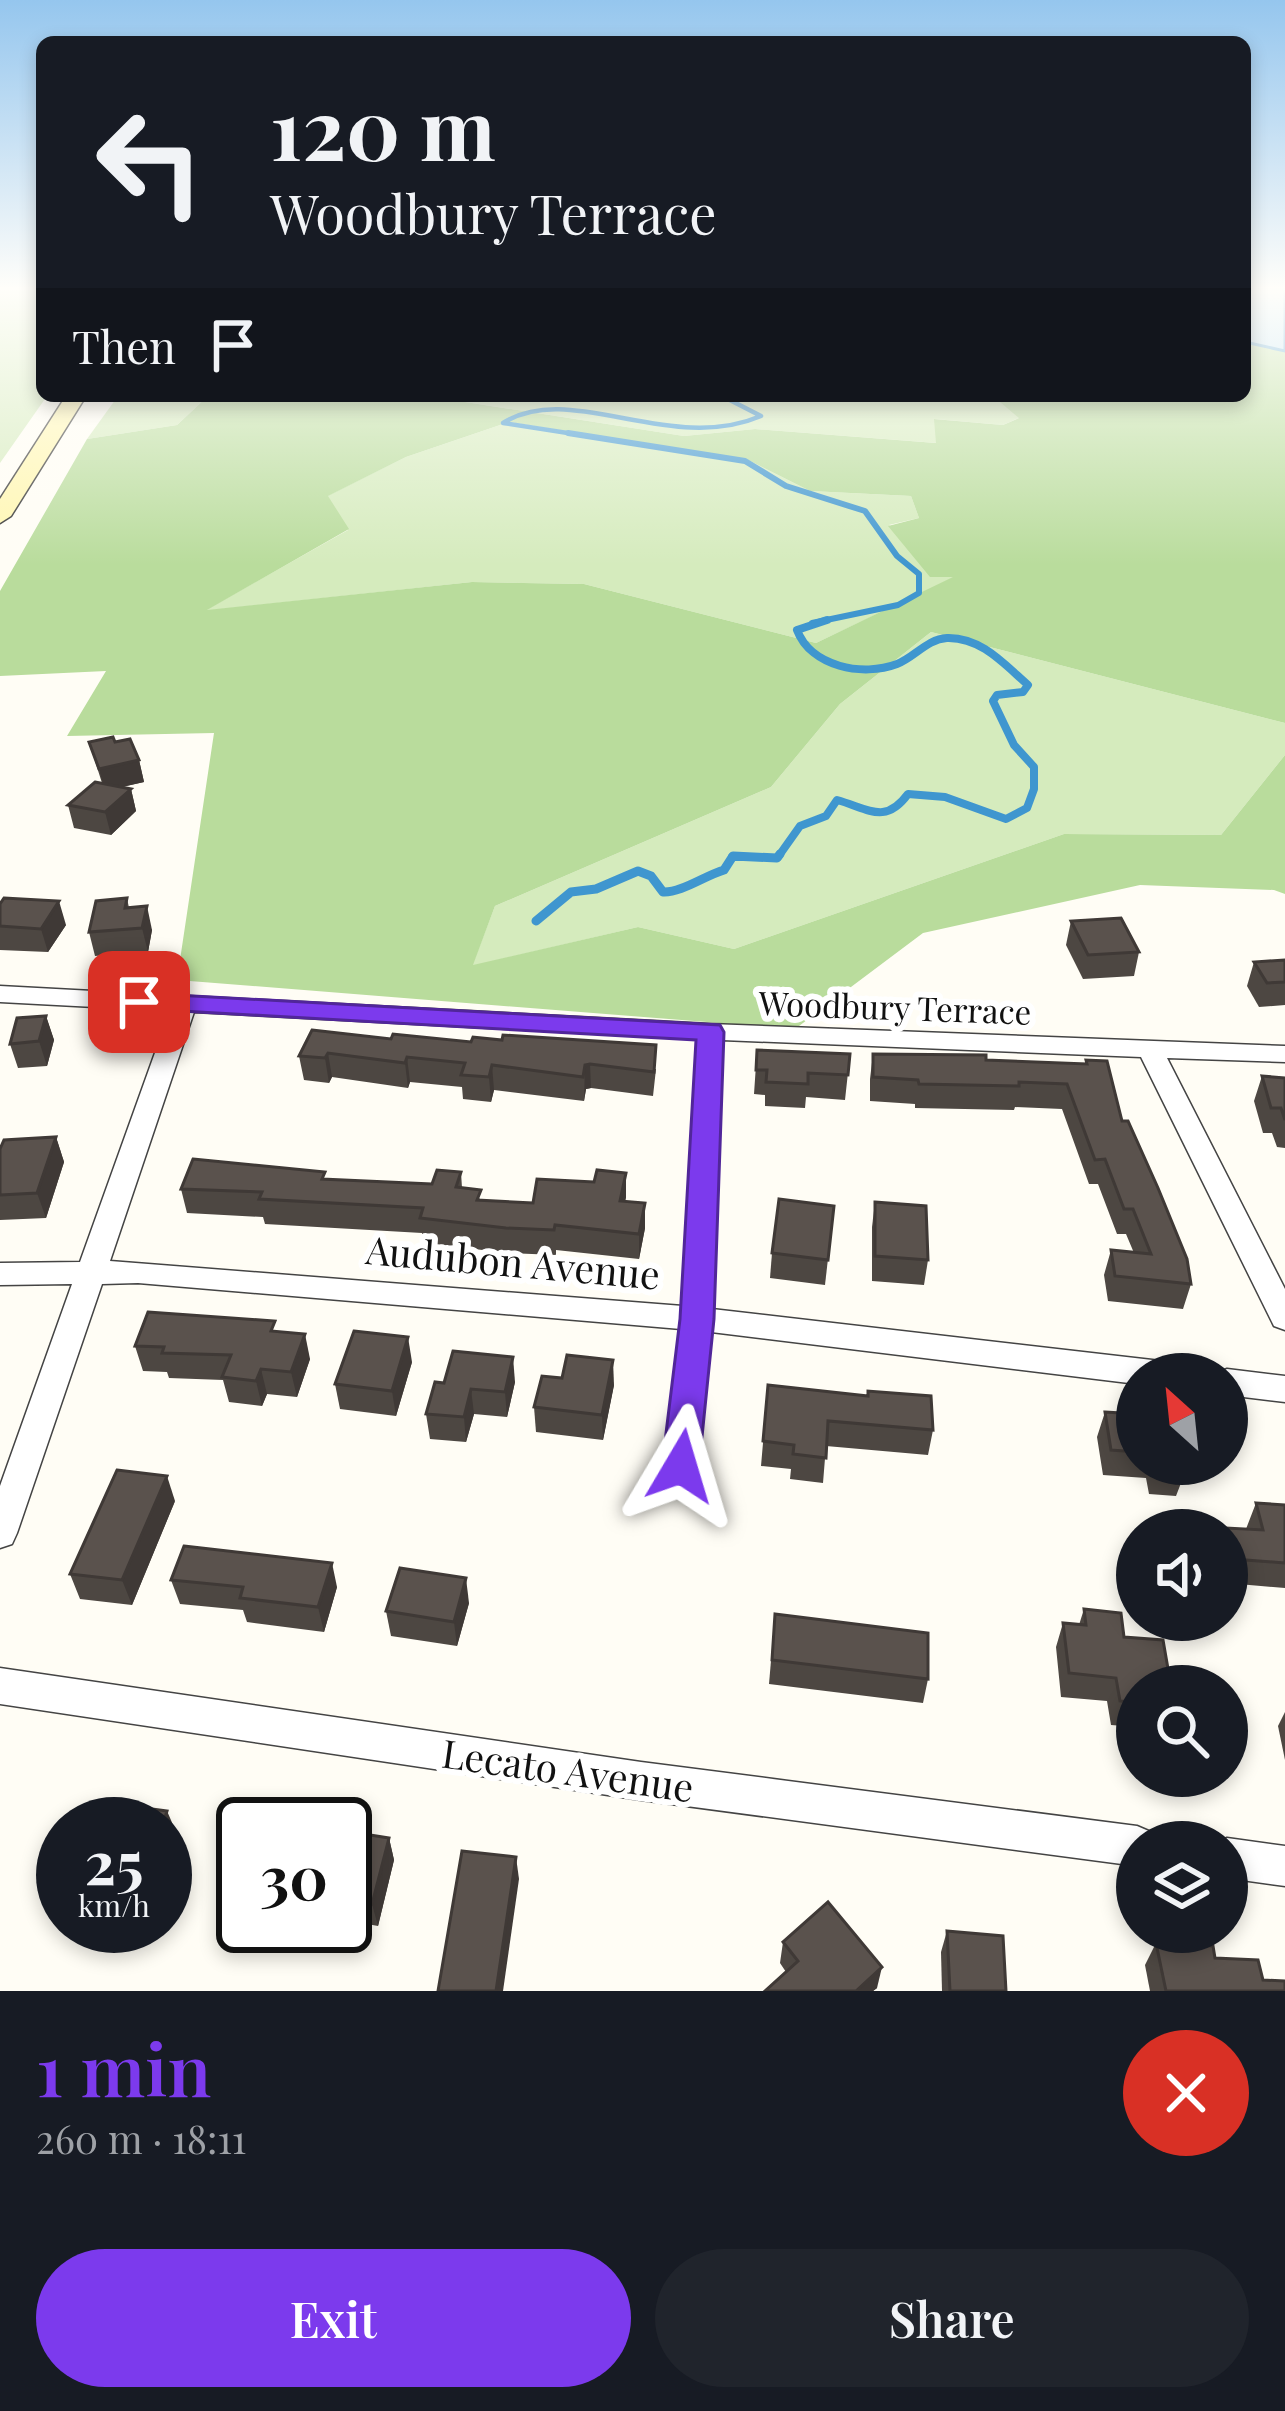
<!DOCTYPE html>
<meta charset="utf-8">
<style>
:root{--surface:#171b24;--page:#20242c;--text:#f1f3f6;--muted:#9ea1a6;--accent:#7c3aed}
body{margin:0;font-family:"Playfair Display",serif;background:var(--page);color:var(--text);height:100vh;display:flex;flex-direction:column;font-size:45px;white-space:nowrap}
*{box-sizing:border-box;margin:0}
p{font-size:39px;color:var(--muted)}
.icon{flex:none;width:66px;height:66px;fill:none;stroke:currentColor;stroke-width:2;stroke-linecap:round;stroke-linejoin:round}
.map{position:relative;height:1991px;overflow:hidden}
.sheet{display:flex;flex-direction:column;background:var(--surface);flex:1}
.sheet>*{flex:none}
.top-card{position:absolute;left:36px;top:36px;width:1215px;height:366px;border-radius:18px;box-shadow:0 6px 18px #0003;background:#171b24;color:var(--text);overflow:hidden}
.needle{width:78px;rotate:333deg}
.buttons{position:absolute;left:1116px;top:1353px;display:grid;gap:24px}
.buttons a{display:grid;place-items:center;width:132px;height:132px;border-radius:50%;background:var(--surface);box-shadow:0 6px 18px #0003;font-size:60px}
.speed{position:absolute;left:36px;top:1797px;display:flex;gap:24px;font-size:60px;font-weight:700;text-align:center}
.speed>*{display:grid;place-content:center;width:156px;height:156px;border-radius:50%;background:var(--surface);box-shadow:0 6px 18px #0003;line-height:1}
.speed small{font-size:30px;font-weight:400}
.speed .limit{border:6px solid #111;border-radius:18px;background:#fff;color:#111}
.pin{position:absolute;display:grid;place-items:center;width:102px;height:102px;color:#fff;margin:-51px;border-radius:24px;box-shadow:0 6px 18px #0006}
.me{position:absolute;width:132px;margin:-66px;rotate:7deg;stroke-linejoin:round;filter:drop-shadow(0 0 9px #0008)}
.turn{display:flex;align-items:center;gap:42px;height:252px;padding:0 36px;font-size:54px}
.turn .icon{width:156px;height:156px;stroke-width:2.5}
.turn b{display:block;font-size:84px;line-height:102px}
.then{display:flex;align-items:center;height:114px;padding:0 36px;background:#0003;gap:24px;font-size:45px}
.round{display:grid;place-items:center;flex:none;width:126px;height:126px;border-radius:63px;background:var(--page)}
.summary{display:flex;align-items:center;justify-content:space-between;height:204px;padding:0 36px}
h1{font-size:72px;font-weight:600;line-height:90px;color:var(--accent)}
.primary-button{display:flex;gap:24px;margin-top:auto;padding:24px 36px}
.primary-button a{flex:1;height:138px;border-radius:72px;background:var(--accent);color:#fff;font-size:48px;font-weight:600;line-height:138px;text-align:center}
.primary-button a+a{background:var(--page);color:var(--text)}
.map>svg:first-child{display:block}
.green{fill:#d5ebbd}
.forest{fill:#b9dc9c;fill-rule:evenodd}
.water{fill:#b9e0f7;stroke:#3f96cf;stroke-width:3}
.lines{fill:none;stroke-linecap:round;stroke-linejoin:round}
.stream-far3{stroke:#3f96cf;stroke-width:4.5}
.stream-far2{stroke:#3f96cf;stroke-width:6}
.stream-far1{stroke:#3f96cf;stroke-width:8}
.stream{stroke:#3f96cf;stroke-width:9}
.minor-casing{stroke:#444;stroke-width:3}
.secondary-casing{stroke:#333;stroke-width:3}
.minor{fill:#fff;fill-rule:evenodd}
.secondary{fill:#fff6b0;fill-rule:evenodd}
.wall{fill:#4d4742}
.shaded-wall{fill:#3f3936}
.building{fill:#5a524d;stroke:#3f3936;stroke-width:3}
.route{fill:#7c3aed;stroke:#51269a;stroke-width:3}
.labels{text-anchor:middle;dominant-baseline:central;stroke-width:12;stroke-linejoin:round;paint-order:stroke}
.street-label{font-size:33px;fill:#111;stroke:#fff}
.near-street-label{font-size:39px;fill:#111;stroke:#fff}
</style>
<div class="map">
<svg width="1285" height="1991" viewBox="0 0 1285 1991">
<rect width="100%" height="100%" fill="#fffdf5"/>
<!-- green -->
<g class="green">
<path d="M 0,287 L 42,287 L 42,396 L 47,396 L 0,463 Z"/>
<path d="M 118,396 L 208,396 L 177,425 L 87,439 Z"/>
<path d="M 427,396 L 993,396 L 1021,417 L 1003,425 L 935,419 L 937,443 L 755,429 L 684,436 Z"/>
<path d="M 509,422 L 748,460 L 810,491 L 911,496 L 919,518 L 889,525 L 957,576 L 816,643 L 584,584 L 472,582 L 204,611 L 348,530 L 327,496 L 406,457 Z"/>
<path d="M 931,632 L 1285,723 L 1285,755 L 1221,835 L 1064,834 L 734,949 L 638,927 L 472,966 L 495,906 L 771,787 L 840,704 Z"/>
</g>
<!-- forest -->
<path class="forest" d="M 1245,342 L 1285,351 L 1285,723 L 931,632 L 840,704 L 771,787 L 495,906 L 473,965 L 638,927 L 734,949 L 1064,834 L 1221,835 L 1285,755 L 1285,894 L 1274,890 L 1140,885 L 923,933 L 795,1029 L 177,980 L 214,733 L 67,736 L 106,671 L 0,676 L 0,591 L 87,439 L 177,425 L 208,396 L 427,396 L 684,436 L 755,429 L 936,443 L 934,419 L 1003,425 L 1019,418 L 993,396 L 1245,396 ZM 509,422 L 748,460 L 810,491 L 911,496 L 919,518 L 888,526 L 930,577 L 953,577 L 816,643 L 584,584 L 472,582 L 207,610 L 349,529 L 328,496 L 406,457 Z"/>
<!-- water -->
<path class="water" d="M 1245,287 L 1285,288 L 1285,351 L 1245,342 Z"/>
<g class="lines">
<!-- stream-far3 -->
<path class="stream-far3" d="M 587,436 L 503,423 C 570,380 670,455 761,416 L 722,396"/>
<!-- stream-far2 -->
<path class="stream-far2" d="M 568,433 L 745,461 L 786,486 L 865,511 L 897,556 L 919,574 L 919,593 L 898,605 L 812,623"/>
<!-- stream-far1 -->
<g class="stream-far1">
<path d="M 732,857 L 758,857"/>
<path d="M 778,857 L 800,826 L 826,816 L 837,800 C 869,809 885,825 908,794 L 945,797 L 1006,819 L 1027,808 L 1034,789 L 1034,767 L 1014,745 L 993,701 L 997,695 L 1023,692 L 1028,685 C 1004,664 981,637 947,638 C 927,639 915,657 897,664 C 863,677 811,667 797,630 L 827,620"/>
</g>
<!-- stream -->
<path class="stream" d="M 536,921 L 571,892 L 596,889 L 638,871 L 651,876 L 663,892 C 681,893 704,876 724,870 L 733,856 L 777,858 L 780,854"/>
<!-- minor casing -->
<g class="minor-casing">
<g id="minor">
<path d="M 0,986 L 710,1024 L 1285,1046 L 1285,1062 L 1167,1058 L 1285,1289 L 1285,1330 L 1274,1326 L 1141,1057 L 722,1040 L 712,1309 L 1161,1361 L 1172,1365 L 1177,1374 L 1137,1374 L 1137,1384 L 711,1332 L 697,1466 L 693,1476 L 681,1480 L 669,1476 L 665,1466 L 681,1329 L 138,1283 L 102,1284 L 17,1533 L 12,1544 L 0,1548 L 0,1486 L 72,1284 L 0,1285 L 0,1263 L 80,1262 L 170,1011 L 0,1002 ZM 194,1012 L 697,1039 L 683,1306 L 110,1261 Z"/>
<path d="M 1227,1369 L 1285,1376 L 1285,1402 L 1227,1395 L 1227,1374 L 1215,1374 Z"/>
<path d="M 0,1668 L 641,1762 L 1137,1826 L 1151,1832 L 1155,1842 L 1137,1842 L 1137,1866 L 641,1800 L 0,1704 Z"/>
<path d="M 1227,1838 L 1285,1846 L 1285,1886 L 1227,1878 L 1227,1842 L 1217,1842 Z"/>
</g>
</g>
<!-- secondary casing -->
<g class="secondary-casing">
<path id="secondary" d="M 66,396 L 86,396 L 11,516 L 0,523 L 0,499 Z"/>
</g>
<!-- minor -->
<use href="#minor" class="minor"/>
<!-- secondary -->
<use href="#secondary" class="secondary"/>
</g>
<!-- wall -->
<g class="wall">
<path d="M 89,742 L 115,742 L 139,760 L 144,782 L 121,787 L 131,789 L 136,811 L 111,835 L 74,828 L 68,805 L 102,783 Z"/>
<path d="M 127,898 L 129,908 L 152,930 L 148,952 L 95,956 L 89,932 Z"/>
<path d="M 0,904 L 66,925 L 48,952 L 0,950 Z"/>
<path d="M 1071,921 L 1139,952 L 1134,976 L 1083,979 L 1066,945 Z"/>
<path d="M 1285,960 L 1285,1005 L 1259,1007 L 1247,986 L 1254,962 Z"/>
<path d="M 46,1016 L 54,1040 L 47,1066 L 18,1068 L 10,1044 Z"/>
<path d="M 391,1039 L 656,1069 L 653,1096 L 591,1088 L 586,1089 L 584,1101 L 494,1090 L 491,1102 L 463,1099 L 462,1087 L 410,1082 L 408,1088 L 332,1077 L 329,1083 L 304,1080 L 299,1056 Z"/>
<path d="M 757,1050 L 850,1054 L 845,1100 L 806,1097 L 805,1108 L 765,1106 L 765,1095 L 754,1094 Z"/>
<path d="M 873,1054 L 1085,1064 L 1086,1060 L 1122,1121 L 1191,1284 L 1183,1309 L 1108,1301 L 1104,1275 L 1111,1250 L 1134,1253 L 1126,1234 L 1117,1234 L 1098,1184 L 1089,1184 L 1062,1109 L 1015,1107 L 1014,1110 L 915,1108 L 915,1104 L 870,1101 L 870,1079 Z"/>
<path d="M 1262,1076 L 1285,1078 L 1285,1148 L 1277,1147 L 1272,1133 L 1263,1133 L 1254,1101 Z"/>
<path d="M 56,1137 L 64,1162 L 46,1218 L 0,1220 L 0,1149 Z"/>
<path d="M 461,1172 L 462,1188 L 482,1200 L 533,1203 L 626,1197 L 625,1201 L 645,1228 L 639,1259 L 556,1250 L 556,1255 L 508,1253 L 423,1243 L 422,1233 L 265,1224 L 263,1217 L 187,1213 L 181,1189 L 326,1179 L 432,1184 Z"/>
<path d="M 875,1202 L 928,1260 L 924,1285 L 872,1281 L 872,1227 Z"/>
<path d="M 834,1206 L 825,1285 L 770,1278 L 772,1253 Z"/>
<path d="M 278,1332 L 310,1359 L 297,1397 L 267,1394 L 262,1406 L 229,1402 L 223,1380 L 169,1378 L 167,1372 L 143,1371 L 135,1346 Z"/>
<path d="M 412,1362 L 396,1416 L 340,1409 L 335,1384 Z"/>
<path d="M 435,1382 L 515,1382 L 507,1417 L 474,1414 L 466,1442 L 430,1439 L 426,1414 Z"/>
<path d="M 614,1385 L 603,1440 L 536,1432 L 534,1407 Z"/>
<path d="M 768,1385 L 933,1430 L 928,1455 L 826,1446 L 823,1483 L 790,1479 L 791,1469 L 761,1466 Z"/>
<path d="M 1105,1412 L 1137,1414 L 1137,1464 L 1201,1464 L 1194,1484 L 1181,1483 L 1176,1496 L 1149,1494 L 1146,1478 L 1103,1475 L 1097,1437 Z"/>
<path d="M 175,1501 L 132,1605 L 80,1599 L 70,1574 Z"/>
<path d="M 1256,1503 L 1285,1505 L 1285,1588 L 1227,1583 L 1226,1530 L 1227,1528 L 1246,1529 Z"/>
<path d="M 171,1580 L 337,1587 L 324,1632 L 247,1622 L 243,1610 L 180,1604 Z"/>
<path d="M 469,1603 L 457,1646 L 391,1636 L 386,1611 Z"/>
<path d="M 1084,1609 L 1124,1637 L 1137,1686 L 1137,1727 L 1111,1725 L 1107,1701 L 1061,1697 L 1056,1647 L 1063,1623 L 1079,1625 Z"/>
<path d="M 775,1614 L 928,1679 L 923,1703 L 769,1684 Z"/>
<path d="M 1285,1712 L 1285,1760 L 1278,1726 Z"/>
<path d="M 345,1831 L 389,1838 L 394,1860 L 378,1926 L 345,1920 Z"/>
<path d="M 947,1931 L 1006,1991 L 942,1991 L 941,1952 Z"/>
<path d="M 783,1942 L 877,1988 L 873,1991 L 765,1991 L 786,1972 L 780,1963 Z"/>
<path d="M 1156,1943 L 1215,1958 L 1285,1991 L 1150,1991 L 1145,1965 Z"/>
</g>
<!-- shaded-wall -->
<g class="shaded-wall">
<path d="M 139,760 L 144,782 L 105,791 L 99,769 Z"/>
<path d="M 131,789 L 136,811 L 111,835 L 105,812 Z"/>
<path d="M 59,901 L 66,925 L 48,952 L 41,929 Z"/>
<path d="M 147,906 L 152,930 L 148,952 L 142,928 Z"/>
<path d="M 46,1016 L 54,1040 L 47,1066 L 39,1041 Z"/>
<path d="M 328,1053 L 332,1077 L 329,1083 L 325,1058 Z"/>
<path d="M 407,1057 L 410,1082 L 408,1088 L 405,1063 Z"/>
<path d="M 590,1064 L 591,1088 L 586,1089 L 584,1101 L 585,1065 Z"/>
<path d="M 492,1065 L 494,1090 L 491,1102 L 489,1077 Z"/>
<path d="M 56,1137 L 64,1162 L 46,1218 L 37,1193 Z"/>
<path d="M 626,1173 L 626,1197 L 620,1226 L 620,1201 Z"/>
<path d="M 645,1203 L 645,1228 L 639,1259 L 639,1234 Z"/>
<path d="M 305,1334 L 310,1359 L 297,1397 L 291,1372 Z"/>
<path d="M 408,1337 L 412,1362 L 396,1416 L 392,1391 Z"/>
<path d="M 513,1357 L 515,1382 L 507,1417 L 505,1392 Z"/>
<path d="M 613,1360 L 614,1385 L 603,1440 L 602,1415 Z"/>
<path d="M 261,1369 L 267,1394 L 262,1406 L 256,1381 Z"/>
<path d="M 471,1389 L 474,1414 L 466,1442 L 464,1417 Z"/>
<path d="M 167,1476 L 175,1501 L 132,1605 L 122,1580 Z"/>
<path d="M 332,1563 L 337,1587 L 324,1632 L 318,1607 Z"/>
<path d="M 466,1578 L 469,1603 L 457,1646 L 454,1622 Z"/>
<path d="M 167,1811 L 177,1834 L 165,1869 L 165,1824 L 163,1824 Z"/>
<path d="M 389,1838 L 394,1860 L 378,1926 L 372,1904 Z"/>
<path d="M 516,1857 L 519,1879 L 503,1991 L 496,1991 Z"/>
<path d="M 882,1967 L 877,1988 L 873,1991 L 856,1991 Z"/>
</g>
<!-- building -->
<g class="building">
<path d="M 113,737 L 115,742 L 130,739 L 139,760 L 99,769 L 89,742 Z"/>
<path d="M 95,782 L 131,789 L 105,812 L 68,805 Z"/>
<path d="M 4,898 L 59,901 L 41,929 L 0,926 L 0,904 Z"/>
<path d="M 127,898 L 125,908 L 147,906 L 142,928 L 89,932 L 96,901 Z"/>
<path d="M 1121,918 L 1139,952 L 1088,955 L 1071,921 Z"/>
<path d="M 1285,960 L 1285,982 L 1267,983 L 1254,962 Z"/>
<path d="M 46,1016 L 39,1041 L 10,1044 L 17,1018 Z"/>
<path d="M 312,1030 L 391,1039 L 393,1034 L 471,1042 L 473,1037 L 502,1040 L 503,1035 L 656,1045 L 654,1072 L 590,1064 L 585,1065 L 583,1077 L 492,1065 L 489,1077 L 461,1075 L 465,1063 L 407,1057 L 405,1063 L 328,1053 L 325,1058 L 299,1056 Z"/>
<path d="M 757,1050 L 850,1054 L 848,1075 L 808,1073 L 808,1084 L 766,1082 L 767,1070 L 756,1070 Z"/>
<path d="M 873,1054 L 986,1055 L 986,1060 L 1087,1064 L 1086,1060 L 1107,1061 L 1122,1121 L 1128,1121 L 1158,1188 L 1187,1259 L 1191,1284 L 1115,1276 L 1111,1250 L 1151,1254 L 1133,1209 L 1124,1209 L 1105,1159 L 1095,1160 L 1067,1084 L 1019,1082 L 1019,1086 L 919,1084 L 918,1080 L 873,1077 Z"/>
<path d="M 1262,1076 L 1285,1078 L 1285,1120 L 1281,1108 L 1271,1108 Z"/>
<path d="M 56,1137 L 37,1193 L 0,1195 L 0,1149 L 4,1140 Z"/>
<path d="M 193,1159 L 325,1172 L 322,1179 L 432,1184 L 437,1170 L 461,1172 L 456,1187 L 481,1190 L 477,1200 L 533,1203 L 537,1179 L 594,1182 L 597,1170 L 626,1173 L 620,1201 L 645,1203 L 639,1234 L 555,1225 L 554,1230 L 506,1228 L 420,1218 L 423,1208 L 259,1199 L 262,1192 L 181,1189 Z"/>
<path d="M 779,1199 L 834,1206 L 828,1260 L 772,1253 Z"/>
<path d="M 875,1202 L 926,1206 L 928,1260 L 875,1256 Z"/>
<path d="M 148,1312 L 275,1321 L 271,1331 L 305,1334 L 291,1372 L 261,1369 L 256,1381 L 222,1377 L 231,1355 L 162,1353 L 164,1347 L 135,1346 Z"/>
<path d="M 354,1331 L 408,1337 L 392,1391 L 335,1384 Z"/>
<path d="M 453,1351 L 513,1357 L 505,1392 L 471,1389 L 464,1417 L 426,1414 L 435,1382 L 444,1383 Z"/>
<path d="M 567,1355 L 613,1360 L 602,1415 L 534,1407 L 542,1376 L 562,1378 Z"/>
<path d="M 768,1385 L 868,1396 L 868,1391 L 931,1396 L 933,1430 L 828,1421 L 826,1458 L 793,1454 L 794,1445 L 763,1441 Z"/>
<path d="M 1105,1412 L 1137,1414 L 1137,1452 L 1111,1450 Z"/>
<path d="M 1157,1464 L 1184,1464 L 1186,1472 L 1158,1469 Z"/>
<path d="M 117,1470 L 167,1476 L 122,1580 L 70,1574 Z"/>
<path d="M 1256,1503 L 1285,1505 L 1285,1563 L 1233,1559 L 1227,1528 L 1263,1530 Z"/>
<path d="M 184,1546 L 332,1563 L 318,1607 L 240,1598 L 243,1587 L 171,1580 Z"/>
<path d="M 400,1568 L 466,1578 L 454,1622 L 386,1611 Z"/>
<path d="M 1084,1609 L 1121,1613 L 1124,1637 L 1163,1640 L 1171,1686 L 1137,1686 L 1137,1703 L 1120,1701 L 1116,1678 L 1069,1673 L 1063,1623 L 1086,1625 Z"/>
<path d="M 775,1614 L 928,1633 L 928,1679 L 772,1660 Z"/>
<path d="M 115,1804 L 167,1811 L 163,1824 L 107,1824 Z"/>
<path d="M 345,1831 L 389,1838 L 372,1904 L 345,1900 Z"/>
<path d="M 462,1851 L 516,1857 L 496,1991 L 438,1991 Z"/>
<path d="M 828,1902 L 882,1967 L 856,1991 L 765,1991 L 798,1961 L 783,1942 Z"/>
<path d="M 947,1931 L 1003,1936 L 1006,1991 L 950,1991 Z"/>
<path d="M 1156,1943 L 1213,1946 L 1215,1958 L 1258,1960 L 1263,1980 L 1285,1981 L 1285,1991 L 1166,1991 Z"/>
</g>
<!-- sky -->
<linearGradient id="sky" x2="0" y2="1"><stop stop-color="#95c6ee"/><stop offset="0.51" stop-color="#fffefa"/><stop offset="1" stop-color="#fffefa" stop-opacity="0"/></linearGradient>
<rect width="1285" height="565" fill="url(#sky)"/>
<!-- route -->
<path class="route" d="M 139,993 L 720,1025 L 724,1032 L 714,1319 L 699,1466 L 694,1477 L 681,1482 L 668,1477 L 662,1466 L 680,1319 L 696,1040 L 129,1008 L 125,1002 L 129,996 Z"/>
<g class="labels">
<!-- street labels -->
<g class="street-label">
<text transform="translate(895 1006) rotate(2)">Woodbury Terrace</text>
</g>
<!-- near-street labels -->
<g class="near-street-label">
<text transform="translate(513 1261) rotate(5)">Audubon Avenue</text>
<text transform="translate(568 1769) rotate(8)">Lecato Avenue</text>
</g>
</g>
</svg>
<div class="buttons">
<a><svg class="needle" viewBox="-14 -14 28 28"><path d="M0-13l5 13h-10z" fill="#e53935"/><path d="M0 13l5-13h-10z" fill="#9ea1a6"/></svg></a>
<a><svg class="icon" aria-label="sound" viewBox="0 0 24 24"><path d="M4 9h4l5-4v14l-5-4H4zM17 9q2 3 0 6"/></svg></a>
<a><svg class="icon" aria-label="search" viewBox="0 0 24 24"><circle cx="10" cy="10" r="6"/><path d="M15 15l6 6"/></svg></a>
<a><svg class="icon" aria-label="layers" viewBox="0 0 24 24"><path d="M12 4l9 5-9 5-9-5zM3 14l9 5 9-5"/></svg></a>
</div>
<div class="speed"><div>25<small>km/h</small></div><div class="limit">30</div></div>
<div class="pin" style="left:139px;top:1002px;background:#d93025"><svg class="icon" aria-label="arrive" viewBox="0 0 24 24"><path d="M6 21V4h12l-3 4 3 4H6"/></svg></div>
<svg class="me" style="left:681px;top:1466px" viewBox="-20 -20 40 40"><path d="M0-17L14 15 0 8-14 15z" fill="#7c3aed" stroke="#fff" stroke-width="4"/></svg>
<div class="top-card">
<div class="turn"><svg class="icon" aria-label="left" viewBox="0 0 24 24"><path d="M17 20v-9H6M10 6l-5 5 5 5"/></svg><div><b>120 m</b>Woodbury Terrace</div></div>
<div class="then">Then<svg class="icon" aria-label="arrive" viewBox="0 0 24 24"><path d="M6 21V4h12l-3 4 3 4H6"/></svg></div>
</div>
</div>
<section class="sheet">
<div class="summary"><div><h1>1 min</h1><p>260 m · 18:11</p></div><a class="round" style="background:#d93025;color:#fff"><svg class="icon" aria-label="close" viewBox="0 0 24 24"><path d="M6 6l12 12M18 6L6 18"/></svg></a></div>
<div class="primary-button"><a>Exit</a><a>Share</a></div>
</section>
